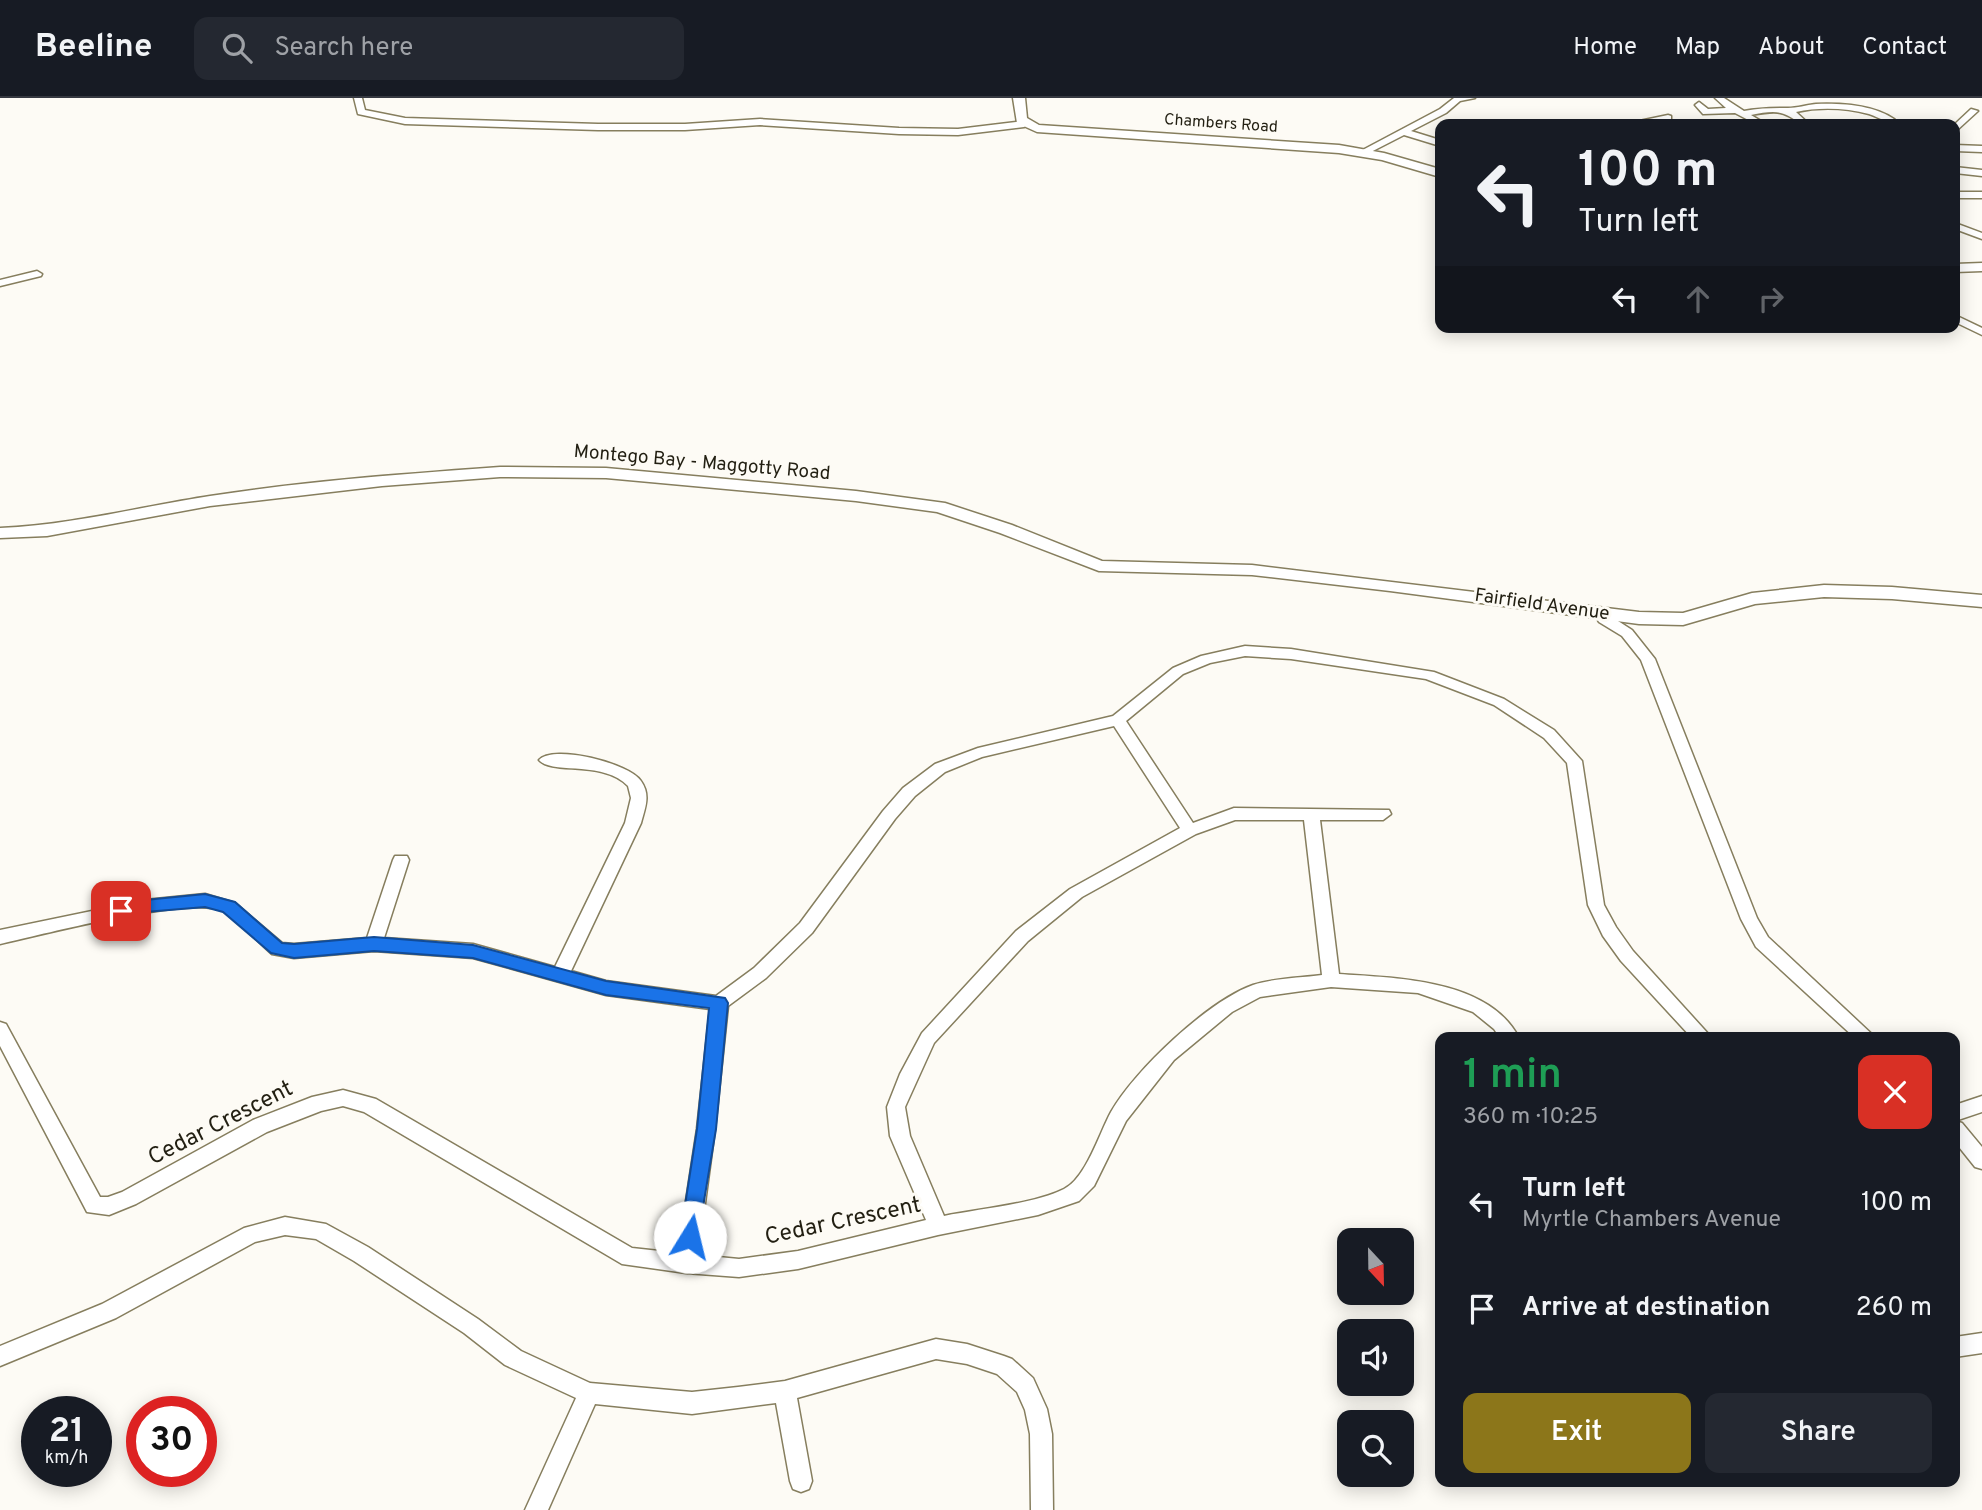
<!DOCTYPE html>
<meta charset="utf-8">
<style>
:root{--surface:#171b24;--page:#242831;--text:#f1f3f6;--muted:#9ea1a6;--line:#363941;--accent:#8c761a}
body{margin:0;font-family:Overpass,sans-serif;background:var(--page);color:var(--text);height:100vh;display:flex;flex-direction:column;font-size:26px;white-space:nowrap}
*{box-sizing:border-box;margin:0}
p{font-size:23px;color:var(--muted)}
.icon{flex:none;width:38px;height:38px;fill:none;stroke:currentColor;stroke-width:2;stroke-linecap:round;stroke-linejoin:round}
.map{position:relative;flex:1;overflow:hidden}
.sheet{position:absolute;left:1435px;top:934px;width:525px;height:455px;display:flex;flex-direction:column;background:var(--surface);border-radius:14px;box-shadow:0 4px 18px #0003}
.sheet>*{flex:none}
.hud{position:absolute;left:1435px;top:21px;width:525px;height:214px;border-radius:14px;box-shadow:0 4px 18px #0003;background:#171b24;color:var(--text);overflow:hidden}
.needle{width:46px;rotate:158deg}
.fabs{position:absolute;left:1337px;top:1130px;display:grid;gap:14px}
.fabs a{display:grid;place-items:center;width:77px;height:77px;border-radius:14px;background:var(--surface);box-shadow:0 4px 18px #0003;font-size:35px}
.speed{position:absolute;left:21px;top:1298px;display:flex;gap:14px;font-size:35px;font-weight:700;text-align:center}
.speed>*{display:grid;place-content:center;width:91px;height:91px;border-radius:50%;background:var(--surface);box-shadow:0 4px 18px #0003;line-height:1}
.speed small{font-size:18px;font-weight:400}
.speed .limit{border:10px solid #d22;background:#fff;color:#111}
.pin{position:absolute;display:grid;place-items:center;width:60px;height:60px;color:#fff;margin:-30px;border-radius:14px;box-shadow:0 4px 10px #0006}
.me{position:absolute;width:77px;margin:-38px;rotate:9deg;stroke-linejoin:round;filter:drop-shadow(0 0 5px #0008)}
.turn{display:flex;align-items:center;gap:24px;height:147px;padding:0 28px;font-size:32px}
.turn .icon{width:91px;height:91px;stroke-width:2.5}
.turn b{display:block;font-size:49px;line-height:60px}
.lanes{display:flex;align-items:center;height:66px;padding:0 28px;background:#0003;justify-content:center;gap:35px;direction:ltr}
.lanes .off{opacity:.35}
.round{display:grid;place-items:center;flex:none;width:74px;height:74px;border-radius:14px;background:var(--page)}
.summary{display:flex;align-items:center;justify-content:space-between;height:119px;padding:0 28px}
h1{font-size:42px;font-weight:600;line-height:52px;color:#1e9e55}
.cta{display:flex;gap:14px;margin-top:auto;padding:14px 28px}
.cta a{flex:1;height:80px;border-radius:14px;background:var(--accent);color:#fff;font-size:28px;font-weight:600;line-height:80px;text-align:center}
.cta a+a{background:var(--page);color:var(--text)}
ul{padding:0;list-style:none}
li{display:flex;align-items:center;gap:21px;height:105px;padding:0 28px}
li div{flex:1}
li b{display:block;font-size:26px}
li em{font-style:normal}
header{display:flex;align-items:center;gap:42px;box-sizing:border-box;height:98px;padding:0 35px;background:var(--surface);border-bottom:2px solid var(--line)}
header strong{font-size:33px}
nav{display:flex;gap:38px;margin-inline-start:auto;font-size:24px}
.search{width:490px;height:63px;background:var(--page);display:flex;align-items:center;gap:18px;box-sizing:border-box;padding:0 24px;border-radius:14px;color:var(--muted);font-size:26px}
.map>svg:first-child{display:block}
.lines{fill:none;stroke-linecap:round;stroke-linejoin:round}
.street-casing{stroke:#867e5e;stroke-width:3}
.secondary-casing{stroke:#867e5e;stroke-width:3}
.street{fill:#fff;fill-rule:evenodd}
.secondary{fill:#fff;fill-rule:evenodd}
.route{fill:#1a73e8;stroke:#114b97;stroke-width:2}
.labels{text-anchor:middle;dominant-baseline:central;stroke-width:6;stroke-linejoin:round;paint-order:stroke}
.far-street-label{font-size:16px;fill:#221f12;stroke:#fdfbf5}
.street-label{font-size:19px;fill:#221f12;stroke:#fdfbf5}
.near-street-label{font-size:23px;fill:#221f12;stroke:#fdfbf5}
</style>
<header>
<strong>Beeline</strong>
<div class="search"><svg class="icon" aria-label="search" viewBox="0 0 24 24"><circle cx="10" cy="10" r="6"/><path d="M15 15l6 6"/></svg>Search here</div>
<nav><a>Home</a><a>Map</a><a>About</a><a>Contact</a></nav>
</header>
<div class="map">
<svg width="1982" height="1412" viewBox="0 0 1982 1412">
<rect width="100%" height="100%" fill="#fdfbf5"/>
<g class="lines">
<!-- street casing -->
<g class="street-casing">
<g id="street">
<path d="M 354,0 L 362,0 L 365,12 L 405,20 L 598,26 L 685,26 L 760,21 L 899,30 L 958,31 L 1024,23 L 1028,26 L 1024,29 L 958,37 L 899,36 L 760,27 L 685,32 L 598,32 L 405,26 L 358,16 Z"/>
<path d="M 1454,0 L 1475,0 L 1460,3 L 1446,15 L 1411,33 L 1440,42 L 1440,48 L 1404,37 L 1365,57 L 1357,55 L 1440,11 Z"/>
<path d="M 1715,0 L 1724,0 L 1744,13 C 1760,10 1773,10 1788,10 C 1797,10 1806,7 1816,6 C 1843,5 1880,7 1900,26 C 1889,27 1881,20 1869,16 C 1846,10 1819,9 1796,14 L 1809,26 L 1800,26 C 1783,11 1773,13 1751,17 L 1766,26 L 1756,26 L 1735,15 L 1703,16 L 1695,7 L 1699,4 L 1708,11 L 1726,10 Z"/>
<path d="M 1971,11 L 1978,13 L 1955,34 L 1955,26 Z"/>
<path d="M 1668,17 L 1671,18 L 1671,22 L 1645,26 L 1625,26 Z"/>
<path d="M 1955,47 L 1982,48 L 1982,54 L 1955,53 Z"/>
<path d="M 1955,69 L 1982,72 L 1982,78 L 1955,75 Z"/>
<rect x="1955" y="94" width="27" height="6"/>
<path d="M 1955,125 L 1982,135 L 1982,141 L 1955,131 Z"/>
<path d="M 37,173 L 42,176 L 41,178 L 0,188 L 0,182 Z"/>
<path d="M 1955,217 L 1982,230 L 1982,237 L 1955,224 Z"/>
<path d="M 1601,512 L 1632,532 L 1655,561 L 1757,820 L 1768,839 L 1876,940 L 1855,940 L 1756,849 L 1741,821 L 1641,562 L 1622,538 L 1599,524 L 1594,516 Z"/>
<path d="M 1245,548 L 1291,551 L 1434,574 L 1504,601 L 1554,632 L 1582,663 L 1604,807 L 1616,829 L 1633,853 L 1712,940 L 1692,940 L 1621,863 L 1603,838 L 1588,807 L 1567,665 L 1544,640 L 1494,607 L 1426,581 L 1291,561 L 1245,558 L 1210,565 L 1183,576 L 1126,623 L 1193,725 L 1234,710 L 1389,712 L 1391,716 L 1383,722 L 1320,722 L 1339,876 C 1396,880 1489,881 1519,940 L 1500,940 L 1494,931 L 1473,914 L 1418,895 L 1331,889 L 1260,899 L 1232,914 L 1174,962 L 1126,1023 L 1094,1088 L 1079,1103 L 1038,1117 L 938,1137 L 798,1171 L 739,1179 L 686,1175 L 622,1166 L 364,1014 L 343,1008 L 321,1013 L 267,1034 L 136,1106 L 109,1117 L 87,1114 L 0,948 L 0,924 L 6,926 L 100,1099 L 108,1099 L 122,1094 L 253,1022 L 312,999 L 343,992 L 376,1001 L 632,1150 L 678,1155 L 697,1031 L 710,911 L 606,897 L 473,860 L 374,853 L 294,860 L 272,856 C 258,844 239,822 223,813 C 191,797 41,837 0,846 L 0,832 L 145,802 L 205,796 L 235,805 L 282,845 L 294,846 L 367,840 L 393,762 L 395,758 L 407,758 L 409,762 L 384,840 L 473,846 L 555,869 L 625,725 L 631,700 L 628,688 C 603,662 552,677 539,662 C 553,646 629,665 641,683 C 651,697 645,710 641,725 L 571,873 L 606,883 L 716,898 L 754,870 L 800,825 L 883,713 L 903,690 L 935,666 L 978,650 L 1113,618 L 1173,570 L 1201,558 ZM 1114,628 L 1180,730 L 1070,791 L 1016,833 L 922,935 L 900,976 L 887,1009 L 890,1038 L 926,1122 L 798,1153 L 739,1161 L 698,1157 L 715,1031 L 728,908 L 766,880 L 812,835 L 895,721 L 915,698 L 945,674 L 982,659 ZM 1235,722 L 1304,722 L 1322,877 C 1300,880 1274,880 1253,887 C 1208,903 1134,973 1111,1014 C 1099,1036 1086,1080 1064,1091 C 1034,1106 978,1111 944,1118 L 910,1038 L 905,1009 L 934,945 L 1028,843 L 1082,799 L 1196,736 Z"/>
<path d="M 1982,998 L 1982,1014 L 1955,1023 L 1962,1025 L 1982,1049 L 1982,1071 L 1975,1069 L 1955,1044 L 1955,1007 Z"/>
<path d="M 285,1119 L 326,1126 L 368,1149 L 478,1221 L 521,1253 L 590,1285 L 692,1294 L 738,1289 L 785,1283 L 936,1241 L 967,1246 L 1004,1258 L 1012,1261 L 1033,1280 L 1047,1311 L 1052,1336 L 1053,1412 L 1031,1412 L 1030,1336 L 1025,1312 L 1017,1294 L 997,1276 L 967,1266 L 936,1261 L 797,1300 L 812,1383 L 809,1391 L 801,1394 L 793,1391 L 790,1383 L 776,1305 L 692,1316 L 595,1306 L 548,1412 L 525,1412 L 576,1300 L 505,1267 L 464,1235 L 354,1163 L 316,1141 L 285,1137 L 255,1144 L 116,1220 L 0,1268 L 0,1248 L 102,1206 L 244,1130 Z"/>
<path d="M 1982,1235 L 1982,1255 L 1955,1259 L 1955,1239 Z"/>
</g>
</g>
<!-- secondary casing -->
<g class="secondary-casing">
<g id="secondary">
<path d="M 1013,0 L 1025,0 L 1027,20 L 1039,27 L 1339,47 L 1384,55 L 1440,71 L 1440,79 L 1382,62 L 1339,55 L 1037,34 L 1017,25 Z"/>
<path d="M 1982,165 L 1982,173 L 1955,174 L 1955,166 Z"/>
<path d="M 500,369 L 606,370 L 856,393 L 945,405 L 1012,427 L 1102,463 L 1252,467 L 1639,514 L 1683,515 L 1752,495 L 1824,487 L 1892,489 L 1982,497 L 1982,509 L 1892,501 L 1824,499 L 1755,506 L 1683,527 L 1639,526 L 1390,493 L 1252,477 L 1099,473 L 1000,435 L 937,414 L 856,403 L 606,380 L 500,379 L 382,388 L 210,408 L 47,438 L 0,440 L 0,430 C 71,427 139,409 210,398 C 306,383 403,376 500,369 Z"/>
</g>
</g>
<!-- street -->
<use href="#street" class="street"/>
<!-- secondary -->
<use href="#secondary" class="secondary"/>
</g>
<!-- route -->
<path class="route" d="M 205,796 L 235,804 L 282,845 L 294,846 L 374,839 L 473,847 L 606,883 L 725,900 L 728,905 L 716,1031 L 697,1145 L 690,1148 L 683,1145 L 680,1139 L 697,1031 L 709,910 L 606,897 L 473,860 L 374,853 L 294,860 L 271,855 L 223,814 L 205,809 L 145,814 L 121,820 L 115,818 L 113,813 L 115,809 L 145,802 Z"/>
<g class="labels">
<!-- far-street labels -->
<g class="far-street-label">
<text transform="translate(1221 26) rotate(4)">Chambers Road</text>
</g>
<!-- street labels -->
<g class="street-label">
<text transform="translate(702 365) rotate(5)">Montego Bay - Maggotty Road</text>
<text transform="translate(1542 507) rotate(8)">Fairfield Avenue</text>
</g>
<!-- near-street labels -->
<g class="near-street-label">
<text transform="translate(221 1026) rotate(-27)">Cedar Crescent</text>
<text transform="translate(843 1124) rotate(-12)">Cedar Crescent</text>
</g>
</g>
</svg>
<div class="fabs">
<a><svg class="needle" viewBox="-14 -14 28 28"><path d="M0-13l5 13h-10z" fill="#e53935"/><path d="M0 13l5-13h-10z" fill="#9ea1a6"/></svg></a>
<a><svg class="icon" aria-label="sound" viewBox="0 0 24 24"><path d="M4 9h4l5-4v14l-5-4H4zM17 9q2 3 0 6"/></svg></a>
<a><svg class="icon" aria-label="search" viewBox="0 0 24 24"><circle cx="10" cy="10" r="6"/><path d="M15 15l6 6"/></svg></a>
</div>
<div class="speed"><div>21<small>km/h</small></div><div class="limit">30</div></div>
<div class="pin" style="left:121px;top:813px;background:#d93025"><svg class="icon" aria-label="arrive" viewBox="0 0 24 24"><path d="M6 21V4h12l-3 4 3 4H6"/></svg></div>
<svg class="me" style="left:690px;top:1139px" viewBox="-20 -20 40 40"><circle r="19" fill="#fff"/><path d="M0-13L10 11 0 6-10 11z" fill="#1a73e8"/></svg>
<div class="hud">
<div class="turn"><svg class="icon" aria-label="left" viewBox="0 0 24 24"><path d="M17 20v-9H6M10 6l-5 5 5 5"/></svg><div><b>100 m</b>Turn left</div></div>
<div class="lanes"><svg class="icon" aria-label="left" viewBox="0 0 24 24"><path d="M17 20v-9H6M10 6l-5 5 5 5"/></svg><svg class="icon off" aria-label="ahead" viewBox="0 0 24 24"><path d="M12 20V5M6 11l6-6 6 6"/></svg><svg class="icon off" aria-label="right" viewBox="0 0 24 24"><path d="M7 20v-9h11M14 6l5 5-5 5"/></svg></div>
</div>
<section class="sheet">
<div class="summary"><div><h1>1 min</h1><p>360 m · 10:25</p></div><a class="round" style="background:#d93025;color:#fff"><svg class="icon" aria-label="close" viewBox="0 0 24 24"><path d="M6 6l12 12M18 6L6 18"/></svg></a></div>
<ul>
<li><svg class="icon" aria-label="left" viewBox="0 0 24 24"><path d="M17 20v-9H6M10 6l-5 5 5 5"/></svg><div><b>Turn left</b><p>Myrtle Chambers Avenue</p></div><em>100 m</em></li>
<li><svg class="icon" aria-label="arrive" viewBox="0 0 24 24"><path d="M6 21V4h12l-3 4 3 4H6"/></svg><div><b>Arrive at destination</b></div><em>260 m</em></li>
</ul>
<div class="cta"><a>Exit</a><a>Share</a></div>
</section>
</div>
